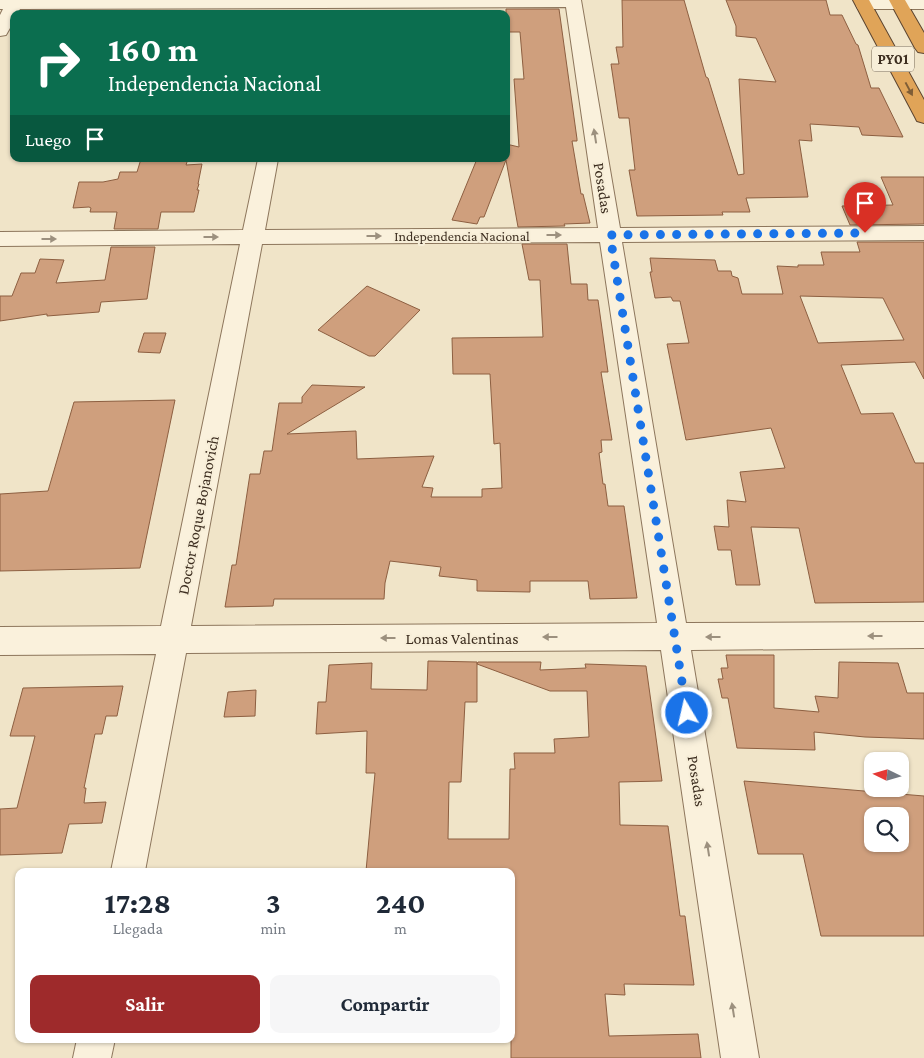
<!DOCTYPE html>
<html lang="es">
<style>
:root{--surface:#fff;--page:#f6f6f7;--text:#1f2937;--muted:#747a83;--accent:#9e2a2b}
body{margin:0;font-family:"Crimson Pro",serif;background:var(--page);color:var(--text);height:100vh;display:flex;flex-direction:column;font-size:19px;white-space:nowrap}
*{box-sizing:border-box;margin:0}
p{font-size:16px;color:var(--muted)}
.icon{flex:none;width:28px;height:28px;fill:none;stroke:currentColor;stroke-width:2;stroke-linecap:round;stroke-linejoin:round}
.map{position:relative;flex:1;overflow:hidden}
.panel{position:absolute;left:15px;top:868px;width:500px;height:175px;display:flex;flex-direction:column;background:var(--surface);border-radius:10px;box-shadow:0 1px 4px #0004}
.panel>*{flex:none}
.banner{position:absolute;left:10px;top:10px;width:500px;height:152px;border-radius:10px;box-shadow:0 1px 4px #0004;background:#0b6e4f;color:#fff;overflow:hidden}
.needle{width:32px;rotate:275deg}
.controls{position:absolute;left:864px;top:752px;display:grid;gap:10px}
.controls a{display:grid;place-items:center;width:45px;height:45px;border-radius:10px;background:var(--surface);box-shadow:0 1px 4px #0004;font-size:25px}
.pin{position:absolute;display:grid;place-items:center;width:42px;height:42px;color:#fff;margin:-51px -21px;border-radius:50% 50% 50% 0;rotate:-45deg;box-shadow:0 0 5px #0007}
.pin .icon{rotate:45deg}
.me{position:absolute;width:55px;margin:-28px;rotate:351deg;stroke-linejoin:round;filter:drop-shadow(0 0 4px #0008)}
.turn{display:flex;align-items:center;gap:18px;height:105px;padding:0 15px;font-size:22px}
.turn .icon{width:65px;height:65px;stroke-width:2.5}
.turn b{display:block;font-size:35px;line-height:42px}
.then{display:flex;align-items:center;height:48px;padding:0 15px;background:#0003;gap:10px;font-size:19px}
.eta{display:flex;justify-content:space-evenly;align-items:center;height:85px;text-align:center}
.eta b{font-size:30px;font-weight:700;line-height:35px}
.action{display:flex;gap:10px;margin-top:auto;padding:10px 15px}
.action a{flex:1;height:58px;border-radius:10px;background:var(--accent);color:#fff;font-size:20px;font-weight:700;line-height:58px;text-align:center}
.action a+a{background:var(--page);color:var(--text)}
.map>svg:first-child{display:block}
.building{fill:#cf9f7d;stroke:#8d5f41;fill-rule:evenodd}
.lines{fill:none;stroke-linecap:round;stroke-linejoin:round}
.street-casing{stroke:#8d765c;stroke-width:2}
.highway-casing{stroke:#5b4430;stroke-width:2}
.street{fill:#faf1dc;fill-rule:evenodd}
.highway{fill:#e0a458;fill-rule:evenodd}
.oneway{fill:#7e5d36}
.oneway2{fill:#9c907e}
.route{stroke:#1a73e8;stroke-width:9;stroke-dasharray:0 16.2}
.labels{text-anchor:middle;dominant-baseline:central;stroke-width:4;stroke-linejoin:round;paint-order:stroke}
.far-street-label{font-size:14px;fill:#3d2e20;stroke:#f7eed8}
.shield{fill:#f7eed8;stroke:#756857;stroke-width:1}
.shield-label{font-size:15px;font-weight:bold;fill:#3d2e20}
.street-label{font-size:16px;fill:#3d2e20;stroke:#f7eed8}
</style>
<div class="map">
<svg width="924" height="1058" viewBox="0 0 924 1058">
<rect width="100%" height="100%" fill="#f0e4c8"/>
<!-- building -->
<g class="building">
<path d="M 622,0 L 684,0 L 706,77 L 708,78 L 738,175 L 744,174 L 739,79 L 776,82 L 756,38 L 736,36 L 736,26 L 726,0 L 826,0 L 830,15 L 842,15 L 856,44 L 858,45 L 871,88 L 879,88 L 903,137 L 862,135 L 859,127 L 810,124 L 812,141 L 799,140 L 808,197 L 746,198 L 750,212 L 722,212 L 723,215 L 637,216 L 629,170 L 635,170 L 629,118 L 619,118 L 611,64 L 619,64 L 616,47 L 623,47 Z"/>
<path d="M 506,9 L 559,9 L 577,139 L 577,141 L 572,141 L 581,194 L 583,194 L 590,223 L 564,224 L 565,226 L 518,227 L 506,160 L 484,217 L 480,217 L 477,224 L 452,220 L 477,159 L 506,159 L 506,144 L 519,147 L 514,79 L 524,79 L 520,32 L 506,32 Z"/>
<path d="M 141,159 L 188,159 L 186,165 L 202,164 L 198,184 L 199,184 L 197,190 L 199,190 L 194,212 L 161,212 L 158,229 L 114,229 L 117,212 L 90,212 L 91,208 L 89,207 L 73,208 L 79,182 L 103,182 L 118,179 L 120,172 L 137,172 Z"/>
<path d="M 881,177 L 924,177 L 924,224 L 850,225 L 842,206 L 893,205 Z"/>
<path d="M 857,242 L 924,242 L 924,379 L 915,362 L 841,365 L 861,414 L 893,413 L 915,463 L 924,463 L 924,602 L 815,603 L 799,528 L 751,527 L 760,585 L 736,585 L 731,550 L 718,550 L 714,526 L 729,527 L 727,500 L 746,502 L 740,472 L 785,468 L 771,428 L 686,440 L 667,344 L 689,343 L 680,301 L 673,301 L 671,297 L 655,298 L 650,272 L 652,272 L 650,258 L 715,260 L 718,271 L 731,271 L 732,276 L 738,278 L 742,294 L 783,294 L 777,266 L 798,267 L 798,265 L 824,265 L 821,252 L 860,252 ZM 800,296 L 883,298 L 904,340 L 818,343 Z"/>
<path d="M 522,244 L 567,244 L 571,284 L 587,284 L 588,300 L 598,300 L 608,372 L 601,372 L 612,440 L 601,440 L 602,452 L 599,453 L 603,484 L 605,484 L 608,506 L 624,506 L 637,598 L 590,599 L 588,581 L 530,581 L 530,592 L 477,591 L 477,580 L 439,576 L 441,567 L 390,561 L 385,583 L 384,599 L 274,599 L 273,606 L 225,607 L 232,565 L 236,565 L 250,474 L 260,474 L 264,451 L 272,451 L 279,403 L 302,403 L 302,397 L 312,385 L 365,387 L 287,434 L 356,431 L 357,459 L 434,456 L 422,487 L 433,488 L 431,497 L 482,497 L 482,489 L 502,488 L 500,443 L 494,444 L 490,374 L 453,374 L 452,338 L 543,337 L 540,280 L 529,280 Z"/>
<path d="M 111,247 L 155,247 L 147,299 L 101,302 L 99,312 L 47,316 L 47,314 L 0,321 L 0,296 L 12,296 L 21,273 L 35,273 L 40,259 L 64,260 L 56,283 L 105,280 Z"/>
<path d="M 367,286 L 420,310 L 375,356 L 369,356 L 318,330 Z"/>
<path d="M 144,333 L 166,333 L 160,353 L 138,352 Z"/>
<path d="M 175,400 L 140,568 L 0,571 L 0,494 L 48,491 L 74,402 Z"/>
<path d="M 726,655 L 774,655 L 774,708 L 819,712 L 815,696 L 838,698 L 839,662 L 898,663 L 907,693 L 924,693 L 924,739 L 865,737 L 814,732 L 815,750 L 737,748 L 728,698 L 722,698 L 718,679 L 723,679 L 721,668 L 728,668 Z"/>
<path d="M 428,661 L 477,662 L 477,702 L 465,702 L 461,782 L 449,782 L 448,839 L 509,839 L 510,769 L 515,769 L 514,753 L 555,753 L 554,739 L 589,737 L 587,691 L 550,691 L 477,664 L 478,662 L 541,662 L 540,670 L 586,668 L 585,664 L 646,666 L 662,781 L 619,782 L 620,825 L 668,826 L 680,916 L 685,916 L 694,985 L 624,984 L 625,995 L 605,994 L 609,1036 L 698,1034 L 701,1058 L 511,1058 L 511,871 L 366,871 L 375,773 L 366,773 L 367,731 L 316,734 L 318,702 L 326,702 L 329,665 L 372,663 L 371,689 L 427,690 Z"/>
<path d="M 123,686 L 117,716 L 106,716 L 102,734 L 95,734 L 84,788 L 86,788 L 84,803 L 106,802 L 102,823 L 69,824 L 62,853 L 0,855 L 0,809 L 17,808 L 35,736 L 10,736 L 23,688 Z"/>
<path d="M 256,690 L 255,716 L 224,717 L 228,692 Z"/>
<path d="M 744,781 L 924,796 L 924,936 L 821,936 L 803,854 L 758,854 ZM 872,816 L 900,816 L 900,844 L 872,844 Z"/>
</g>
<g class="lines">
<!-- street casing -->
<g class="street-casing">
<g id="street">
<path d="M 0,0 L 581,0 L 620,228 L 924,226 L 924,240 L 622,242 L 686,623 L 924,622 L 924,648 L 691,650 L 759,1058 L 721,1058 L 661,650 L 186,653 L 145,871 L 111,871 L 156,654 L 0,655 L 0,627 L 161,626 L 240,244 L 0,246 L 0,232 L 243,230 L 258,159 L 278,159 L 265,230 L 598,228 L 566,7 L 20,9 L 17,14 L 14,14 L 14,21 L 6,35 L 0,36 L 0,15 L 3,9 L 0,9 ZM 600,242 L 657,623 L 191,626 L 262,244 Z"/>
<path d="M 864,0 L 924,0 L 924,9 L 858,9 L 856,5 L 858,1 Z"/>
<path d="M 77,1039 L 115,1039 L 111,1058 L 73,1058 Z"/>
</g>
</g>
<!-- highway casing -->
<g class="highway-casing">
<g id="highway">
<path d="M 853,0 L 869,0 L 924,100 L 924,123 L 917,121 L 915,117 Z"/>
<path d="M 889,0 L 905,0 L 924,33 L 924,53 L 918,52 L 915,48 Z"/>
</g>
</g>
<!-- street -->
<use href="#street" class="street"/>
<!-- highway -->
<use href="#highway" class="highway"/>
</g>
<!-- one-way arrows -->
<defs><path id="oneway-solid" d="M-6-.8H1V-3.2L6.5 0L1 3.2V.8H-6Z" transform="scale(1.25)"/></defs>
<use class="oneway" href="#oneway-solid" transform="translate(909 89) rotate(62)"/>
<g class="oneway2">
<use href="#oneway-solid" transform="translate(595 136) rotate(-99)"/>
<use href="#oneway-solid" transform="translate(554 235)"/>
<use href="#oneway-solid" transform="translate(374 236)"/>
<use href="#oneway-solid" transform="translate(211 237)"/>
<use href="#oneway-solid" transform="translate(49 239)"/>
<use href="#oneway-solid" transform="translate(875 636) rotate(180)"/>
<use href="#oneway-solid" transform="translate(550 637) rotate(180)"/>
<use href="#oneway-solid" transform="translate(713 637) rotate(180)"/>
<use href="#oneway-solid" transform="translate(388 638) rotate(180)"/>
<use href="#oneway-solid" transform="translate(708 849) rotate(-99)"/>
<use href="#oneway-solid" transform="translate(733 1010) rotate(-99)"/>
</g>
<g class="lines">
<!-- route -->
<path class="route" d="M 687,713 L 610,235 L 865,233"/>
</g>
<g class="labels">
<!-- far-street labels -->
<g class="far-street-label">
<text x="462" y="236">Independencia Nacional</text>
</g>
<!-- shield labels -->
<rect class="shield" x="872" y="46.5" width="42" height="25" rx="4"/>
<g class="shield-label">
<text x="893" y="59">PY01</text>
</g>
<!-- street labels -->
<g class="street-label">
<text transform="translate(603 188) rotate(81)">Posadas</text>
<text transform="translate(198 515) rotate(-79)">Doctor Roque Bojanovich</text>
<text x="462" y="638">Lomas Valentinas</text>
<text transform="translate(697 781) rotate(81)">Posadas</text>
</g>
</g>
</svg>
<div class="controls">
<a><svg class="needle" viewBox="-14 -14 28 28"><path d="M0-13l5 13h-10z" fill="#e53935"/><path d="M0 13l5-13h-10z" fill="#747a83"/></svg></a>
<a><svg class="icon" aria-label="search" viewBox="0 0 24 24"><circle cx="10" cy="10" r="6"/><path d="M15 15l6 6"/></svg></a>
</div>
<div class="pin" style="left:865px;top:233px;background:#d93025"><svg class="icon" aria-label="arrive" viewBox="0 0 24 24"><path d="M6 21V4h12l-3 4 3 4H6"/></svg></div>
<svg class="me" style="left:687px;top:713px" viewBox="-20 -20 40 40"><circle r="17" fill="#1a73e8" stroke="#fff" stroke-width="3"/><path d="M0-11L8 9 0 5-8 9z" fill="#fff"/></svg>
<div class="banner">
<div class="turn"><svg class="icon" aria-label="right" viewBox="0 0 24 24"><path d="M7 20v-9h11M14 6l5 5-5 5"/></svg><div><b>160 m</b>Independencia Nacional</div></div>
<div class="then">Luego<svg class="icon" aria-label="arrive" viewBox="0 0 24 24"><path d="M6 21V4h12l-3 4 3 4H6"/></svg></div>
</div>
<section class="panel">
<div class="eta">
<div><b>17:28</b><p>Llegada</p></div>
<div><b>3</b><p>min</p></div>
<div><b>240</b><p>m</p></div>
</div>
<div class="action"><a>Salir</a><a>Compartir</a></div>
</section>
</div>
